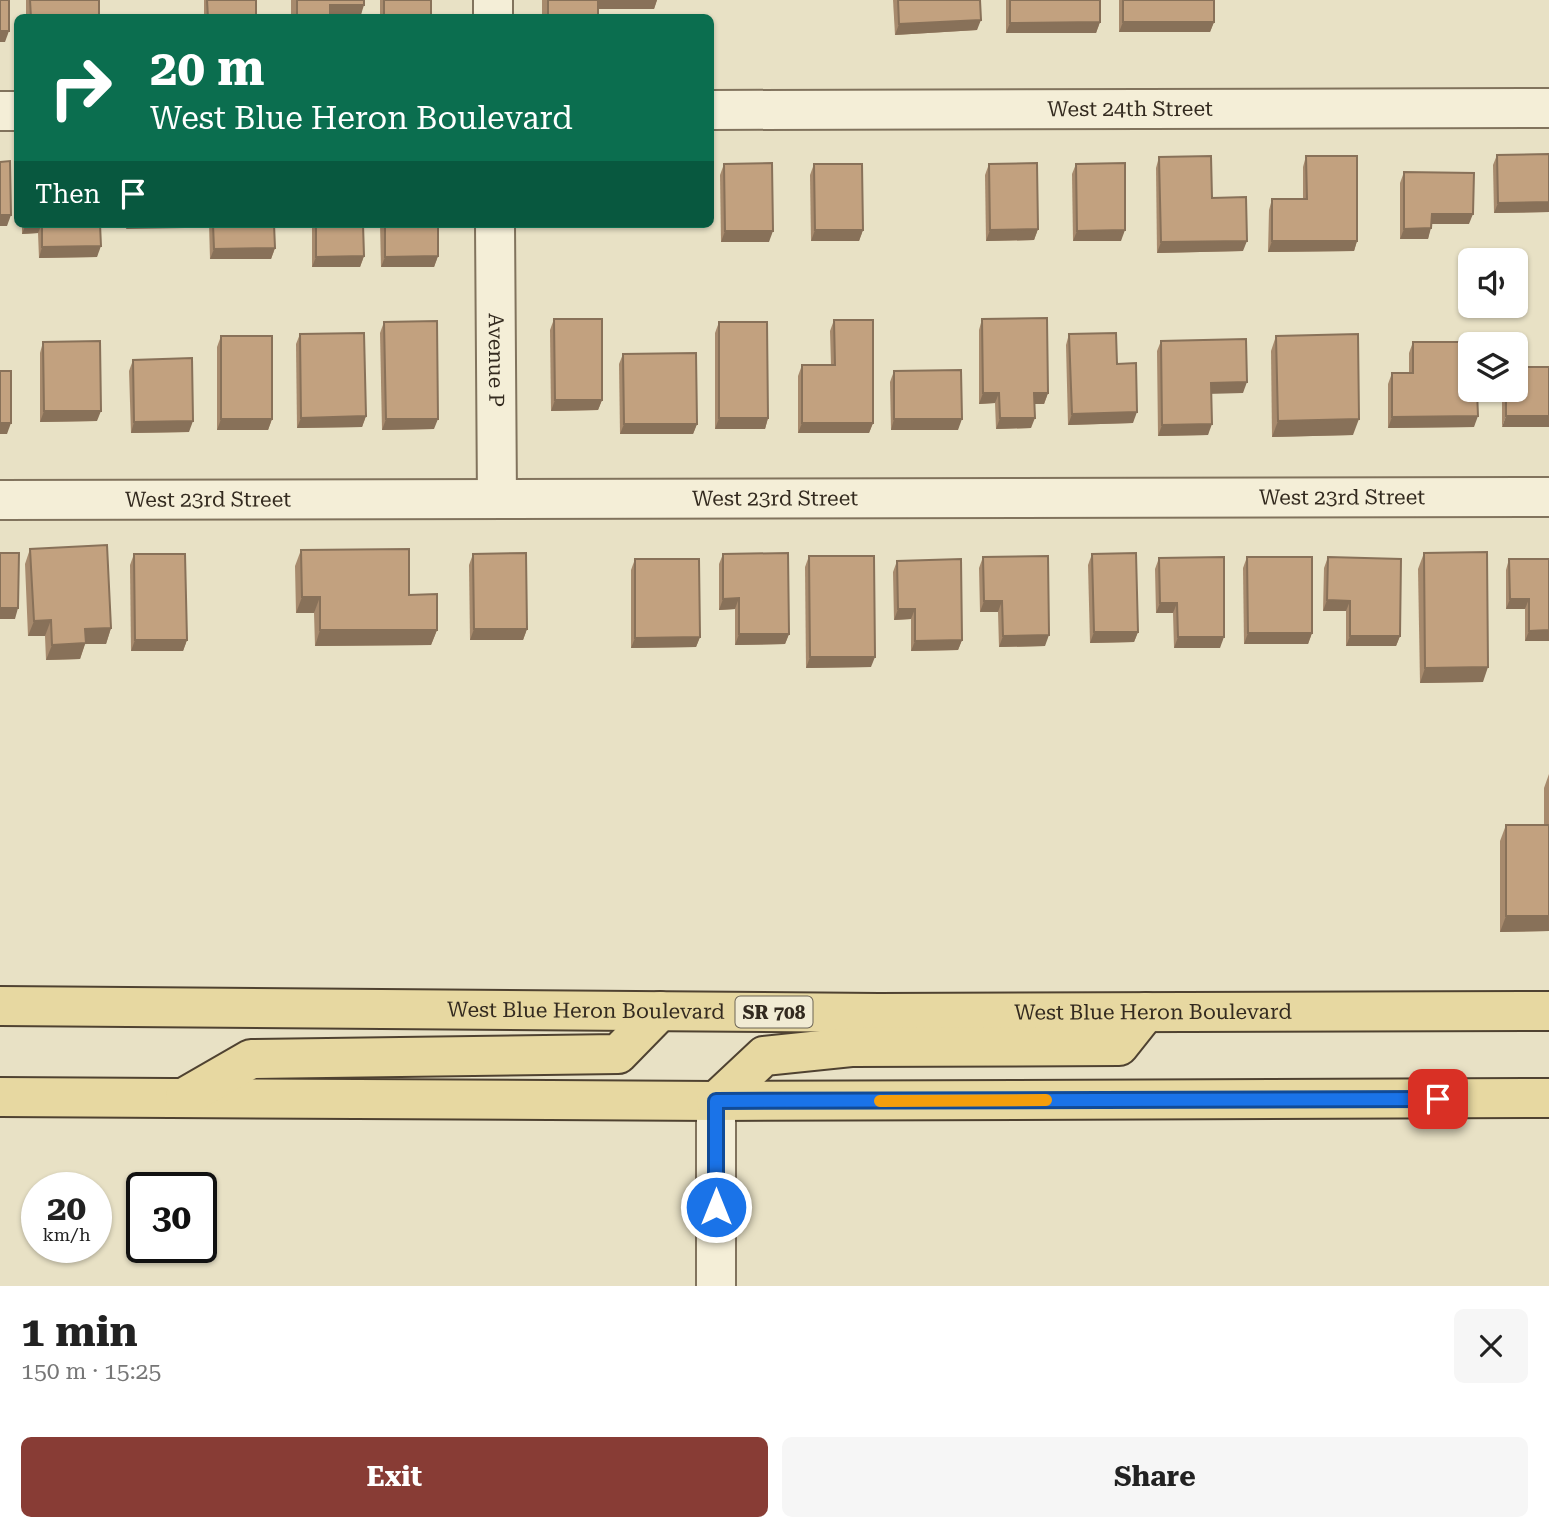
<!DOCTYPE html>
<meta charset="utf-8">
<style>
:root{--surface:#fff;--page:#f6f6f6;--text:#222;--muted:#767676;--accent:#883c35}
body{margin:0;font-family:"Roboto Serif",serif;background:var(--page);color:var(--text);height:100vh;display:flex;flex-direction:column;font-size:26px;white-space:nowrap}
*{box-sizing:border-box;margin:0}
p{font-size:23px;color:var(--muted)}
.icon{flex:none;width:38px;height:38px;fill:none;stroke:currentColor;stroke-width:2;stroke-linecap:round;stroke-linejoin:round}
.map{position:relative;height:1286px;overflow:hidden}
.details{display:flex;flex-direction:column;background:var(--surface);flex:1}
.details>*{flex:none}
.hud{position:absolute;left:14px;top:14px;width:700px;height:214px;border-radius:10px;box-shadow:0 2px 5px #0004;background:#0b6e4f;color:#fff;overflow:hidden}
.buttons{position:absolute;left:1458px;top:248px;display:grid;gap:14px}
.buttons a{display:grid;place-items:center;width:70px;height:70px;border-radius:10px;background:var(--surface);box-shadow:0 2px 5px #0004;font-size:35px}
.speed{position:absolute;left:21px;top:1172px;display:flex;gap:14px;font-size:35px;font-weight:700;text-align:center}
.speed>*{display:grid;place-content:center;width:91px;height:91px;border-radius:50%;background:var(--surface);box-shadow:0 2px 5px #0004;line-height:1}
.speed small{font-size:18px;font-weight:400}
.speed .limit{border:4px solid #111;border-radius:10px;background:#fff;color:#111}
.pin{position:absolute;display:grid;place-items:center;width:60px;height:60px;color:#fff;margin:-30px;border-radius:14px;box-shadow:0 4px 10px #0006}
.me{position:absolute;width:77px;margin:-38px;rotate:0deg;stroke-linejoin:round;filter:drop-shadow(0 0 5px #0008)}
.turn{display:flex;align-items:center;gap:24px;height:147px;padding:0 21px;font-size:32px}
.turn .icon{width:91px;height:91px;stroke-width:2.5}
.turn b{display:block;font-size:49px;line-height:60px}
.then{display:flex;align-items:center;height:66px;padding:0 21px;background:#0003;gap:14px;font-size:26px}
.round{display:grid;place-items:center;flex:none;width:74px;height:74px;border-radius:10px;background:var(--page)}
.overview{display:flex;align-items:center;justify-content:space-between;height:119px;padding:0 21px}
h1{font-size:42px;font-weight:700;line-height:52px}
.action{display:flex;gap:14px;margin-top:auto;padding:14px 21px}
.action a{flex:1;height:80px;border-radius:10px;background:var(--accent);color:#fff;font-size:28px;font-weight:700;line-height:80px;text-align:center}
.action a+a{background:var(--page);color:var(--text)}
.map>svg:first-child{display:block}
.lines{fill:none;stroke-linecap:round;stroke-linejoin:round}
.minor-casing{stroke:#81735d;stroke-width:42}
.major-casing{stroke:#4f4231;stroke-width:42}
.minor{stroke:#f4eed7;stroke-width:38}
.major{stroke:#e7d8a1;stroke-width:38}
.wall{fill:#a78a6d}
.shaded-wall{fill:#887159}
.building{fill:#c2a17f;stroke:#887159;stroke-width:2}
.route-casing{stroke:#114b97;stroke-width:18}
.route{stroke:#1a73e8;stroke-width:12}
.slow{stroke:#f59e0b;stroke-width:12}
.labels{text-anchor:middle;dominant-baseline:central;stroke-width:7;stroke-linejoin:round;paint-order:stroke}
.shield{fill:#f1ebd3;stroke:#6c6455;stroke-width:2}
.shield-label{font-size:19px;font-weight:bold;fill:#332a1f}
.street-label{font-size:21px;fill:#332a1f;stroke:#f1ebd3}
</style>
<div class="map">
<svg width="1549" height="1286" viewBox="0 0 1549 1286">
<rect width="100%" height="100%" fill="#e8e1c5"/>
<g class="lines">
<!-- minor casing -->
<g class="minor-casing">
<g id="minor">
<path d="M 493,0 L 493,18"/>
<path id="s1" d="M 710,110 L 1549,108"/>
<path d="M 0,111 L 18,111"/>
<path id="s2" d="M 495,224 L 497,499"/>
<path id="s3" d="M 0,500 L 1549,497"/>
<path d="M 716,1286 L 716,1101"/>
</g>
</g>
<!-- major casing -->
<g class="major-casing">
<g id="major">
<path id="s4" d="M 0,1006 L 879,1013 L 1549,1011"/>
<path d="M 0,1097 L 716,1101 L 1549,1098"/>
<path d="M 185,1097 L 251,1059 L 618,1054 L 660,1011"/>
<path d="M 716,1101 L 764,1056 L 851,1047 L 1119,1046 L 1146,1012"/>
</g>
</g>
<!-- minor -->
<use href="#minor" class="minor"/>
<!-- major -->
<use href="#major" class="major"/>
</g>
<!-- wall -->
<g class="wall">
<rect x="26" y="0" width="73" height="18"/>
<rect x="204" y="0" width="52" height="18"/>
<path d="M 291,0 L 364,0 L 360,18 L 291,18 Z"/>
<rect x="380" y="0" width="51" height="18"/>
<path d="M 542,0 L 657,0 L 654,9 L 598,9 L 598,18 L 542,18 Z"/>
<path d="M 893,0 L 980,0 L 977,30 L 895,35 Z"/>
<path d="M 1006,0 L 1100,0 L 1100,22 L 1096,33 L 1006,33 Z"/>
<path d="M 1119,0 L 1214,0 L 1214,22 L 1210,32 L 1119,32 Z"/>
<path d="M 1549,154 L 1549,212 L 1494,213 L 1493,165 L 1497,155 Z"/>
<path d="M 1306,156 L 1357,241 L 1354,251 L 1268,252 L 1269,210 L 1272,199 L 1303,199 L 1303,167 Z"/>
<path d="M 1159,157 L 1212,198 L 1243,251 L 1157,253 L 1156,168 Z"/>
<path d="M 724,164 L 769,242 L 721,242 L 720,175 Z"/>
<path d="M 814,164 L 863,230 L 859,241 L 811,241 L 810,175 Z"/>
<path d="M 989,164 L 1038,229 L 1034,240 L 986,241 L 985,175 Z"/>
<path d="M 1076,164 L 1121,241 L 1073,241 L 1072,174 Z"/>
<path d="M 1404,172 L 1469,224 L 1431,224 L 1428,239 L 1400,239 L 1400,183 Z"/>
<path d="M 22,224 L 100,224 L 97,257 L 39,258 L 38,233 L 22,234 Z"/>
<path d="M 209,224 L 274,224 L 275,248 L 271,259 L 210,259 Z"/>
<path d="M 312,224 L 363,224 L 364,256 L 360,267 L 312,267 Z"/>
<path d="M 380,224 L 438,224 L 438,256 L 434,267 L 381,267 Z"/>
<path d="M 554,319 L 602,400 L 598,410 L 551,411 L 550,330 Z"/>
<path d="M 982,319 L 1048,393 L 1044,404 L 1034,404 L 1031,428 L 996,429 L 995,403 L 979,404 L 979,330 Z"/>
<path d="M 834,320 L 873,423 L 869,433 L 798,433 L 798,376 L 802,365 L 831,365 L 830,331 Z"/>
<path d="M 384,322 L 434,429 L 382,430 L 380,333 Z"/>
<path d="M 719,322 L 768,418 L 765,429 L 715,429 L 715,333 Z"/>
<path d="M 300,334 L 366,416 L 362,427 L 297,428 L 296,344 Z"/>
<path d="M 1069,334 L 1117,364 L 1133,423 L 1068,425 L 1066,345 Z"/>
<path d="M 221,336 L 272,419 L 268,430 L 217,430 L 217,347 Z"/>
<path d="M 1276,336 L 1353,435 L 1272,437 L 1271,351 Z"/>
<path d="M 1161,341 L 1243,393 L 1211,393 L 1208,435 L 1158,436 L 1157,351 Z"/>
<path d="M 43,342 L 97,421 L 40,422 L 40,353 Z"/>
<path d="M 1413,342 L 1474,427 L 1388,428 L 1388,384 L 1392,373 L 1409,373 L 1409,353 Z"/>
<path d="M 623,354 L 697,424 L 693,434 L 620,434 L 619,364 Z"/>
<path d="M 133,360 L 189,432 L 131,433 L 129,371 Z"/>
<path d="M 894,371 L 958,430 L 891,430 L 890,382 Z"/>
<path d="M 1502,390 L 1516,390 L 1502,427 Z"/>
<path d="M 30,549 L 111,628 L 106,644 L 85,644 L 80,659 L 46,660 L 45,636 L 28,636 L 25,564 Z"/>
<path d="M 301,550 L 409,595 L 437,630 L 431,645 L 315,646 L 314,613 L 296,613 L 295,566 Z"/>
<path d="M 1424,553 L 1483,682 L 1420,683 L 1418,569 Z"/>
<path d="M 134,554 L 187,640 L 183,651 L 131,651 L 130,565 Z"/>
<path d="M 473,554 L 527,629 L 523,640 L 470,640 L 469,565 Z"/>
<path d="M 723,554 L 789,634 L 785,644 L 735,645 L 735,609 L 719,610 L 719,564 Z"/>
<path d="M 1092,554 L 1138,632 L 1134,642 L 1090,643 L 1088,565 Z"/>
<path d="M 809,556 L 871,667 L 806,668 L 805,567 Z"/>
<path d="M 983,557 L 1045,646 L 999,647 L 998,612 L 980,612 L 979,568 Z"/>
<path d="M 1247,557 L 1312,633 L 1308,644 L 1244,644 L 1243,568 Z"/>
<path d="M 1328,557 L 1400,636 L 1396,646 L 1346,646 L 1346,611 L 1323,611 L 1324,568 Z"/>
<path d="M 1159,558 L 1220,648 L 1174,648 L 1173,613 L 1156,613 L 1155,569 Z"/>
<path d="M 635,559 L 700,637 L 696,647 L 631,648 L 631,570 Z"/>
<path d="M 1509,559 L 1549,559 L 1549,641 L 1525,641 L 1525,609 L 1506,609 L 1506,570 Z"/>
<path d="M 897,561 L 962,640 L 958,650 L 911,651 L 911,619 L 894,620 L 893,572 Z"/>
<path d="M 1549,774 L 1549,931 L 1500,932 L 1500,841 L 1506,825 L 1544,825 L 1544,788 Z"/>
</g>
<!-- shaded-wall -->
<g class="shaded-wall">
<path d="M 596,0 L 657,0 L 654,9 L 592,9 Z"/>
<path d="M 330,5 L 364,5 L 360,18 L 325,18 Z"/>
<path d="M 981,20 L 977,30 L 895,35 L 899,24 Z"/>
<path d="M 1100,22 L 1096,33 L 1006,33 L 1010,23 Z"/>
<path d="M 1123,22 L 1214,22 L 1210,32 L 1119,32 Z"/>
<path d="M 0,31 L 9,31 L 5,42 L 0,42 Z"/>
<path d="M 1549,202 L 1549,212 L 1494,213 L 1498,203 Z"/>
<path d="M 1432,214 L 1473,214 L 1469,224 L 1428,224 Z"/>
<path d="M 0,215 L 11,215 L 7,226 L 0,226 Z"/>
<path d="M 26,224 L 42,224 L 38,233 L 22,234 Z"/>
<path d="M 128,224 L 186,224 L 185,228 L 126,229 Z"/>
<path d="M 1431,228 L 1428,239 L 1400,239 L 1404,229 Z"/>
<path d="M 1038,229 L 1034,240 L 986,241 L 990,230 Z"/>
<path d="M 815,230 L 863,230 L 859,241 L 811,241 Z"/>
<path d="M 1125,230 L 1121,241 L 1073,241 L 1077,231 Z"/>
<path d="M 725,231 L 773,231 L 769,242 L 721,242 Z"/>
<path d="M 1247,241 L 1243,251 L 1157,253 L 1161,242 Z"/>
<path d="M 1272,241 L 1357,241 L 1354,251 L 1268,252 Z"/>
<path d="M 101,246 L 97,257 L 39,258 L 42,247 Z"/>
<path d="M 275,248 L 271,259 L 210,259 L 214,249 Z"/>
<path d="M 364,256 L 360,267 L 312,267 L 316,257 Z"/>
<path d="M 438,256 L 434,267 L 381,267 L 385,257 Z"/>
<path d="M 1247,382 L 1243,393 L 1207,394 L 1211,383 Z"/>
<path d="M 983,393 L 999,393 L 995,403 L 979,404 Z"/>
<path d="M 1034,393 L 1048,393 L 1044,404 L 1030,404 Z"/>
<path d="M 555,400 L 602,400 L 598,410 L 551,411 Z"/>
<path d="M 44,411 L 101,411 L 97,421 L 40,422 Z"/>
<path d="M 1137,412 L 1133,423 L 1068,425 L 1072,414 Z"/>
<path d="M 366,416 L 362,427 L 297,428 L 301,418 Z"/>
<path d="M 1478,416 L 1474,427 L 1388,428 L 1392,417 Z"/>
<path d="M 1506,416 L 1549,416 L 1549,427 L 1502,427 Z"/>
<path d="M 719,418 L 768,418 L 765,429 L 715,429 Z"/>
<path d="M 1000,418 L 1035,418 L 1031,428 L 996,429 Z"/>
<path d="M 221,419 L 272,419 L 268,430 L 217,430 Z"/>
<path d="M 386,419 L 438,419 L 434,429 L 382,430 Z"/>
<path d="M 894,419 L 962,419 L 958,430 L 891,430 Z"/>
<path d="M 1359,419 L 1353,435 L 1272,437 L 1278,421 Z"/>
<path d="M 193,421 L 189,432 L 131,433 L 134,422 Z"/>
<path d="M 0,423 L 11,423 L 7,434 L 0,434 Z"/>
<path d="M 802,423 L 873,423 L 869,433 L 798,433 Z"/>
<path d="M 624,424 L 697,424 L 693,434 L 620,434 Z"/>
<path d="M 1212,424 L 1208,435 L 1158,436 L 1162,425 Z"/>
<path d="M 302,597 L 320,597 L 314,613 L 296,613 Z"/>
<path d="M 739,598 L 735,609 L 719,610 L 723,599 Z"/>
<path d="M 1510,599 L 1529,599 L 1525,609 L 1506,609 Z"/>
<path d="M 1327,600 L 1350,601 L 1346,611 L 1323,611 Z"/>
<path d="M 984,601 L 1002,601 L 998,612 L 980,612 Z"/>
<path d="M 1160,603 L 1177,603 L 1173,613 L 1156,613 Z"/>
<path d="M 0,608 L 18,608 L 15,619 L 0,619 Z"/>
<path d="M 898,609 L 915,609 L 911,619 L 894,620 Z"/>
<path d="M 51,620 L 45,636 L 28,636 L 34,621 Z"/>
<path d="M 111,628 L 106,644 L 85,644 L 80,659 L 46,660 L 52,645 L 85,629 Z"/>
<path d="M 474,629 L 527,629 L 523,640 L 470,640 Z"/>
<path d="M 320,630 L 437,630 L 431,645 L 315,646 Z"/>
<path d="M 1549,630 L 1549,641 L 1525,641 L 1529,631 Z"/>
<path d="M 1094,632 L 1138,632 L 1134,642 L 1090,643 Z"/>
<path d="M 1248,633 L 1312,633 L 1308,644 L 1244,644 Z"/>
<path d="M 739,634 L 789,634 L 785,644 L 735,645 Z"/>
<path d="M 1049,635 L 1045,646 L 999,647 L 1003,636 Z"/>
<path d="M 1350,636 L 1400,636 L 1396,646 L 1346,646 Z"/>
<path d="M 700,637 L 696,647 L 631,648 L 635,638 Z"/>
<path d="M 1178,637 L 1224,637 L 1220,648 L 1174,648 Z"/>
<path d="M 135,640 L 187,640 L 183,651 L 131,651 Z"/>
<path d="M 962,640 L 958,650 L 911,651 L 915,641 Z"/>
<path d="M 810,657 L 875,657 L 871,667 L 806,668 Z"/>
<path d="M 1488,667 L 1483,682 L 1420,683 L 1425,668 Z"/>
<path d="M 1506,916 L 1549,916 L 1549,931 L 1500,932 Z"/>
</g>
<!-- building -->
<g class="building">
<rect x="0" y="0" width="9" height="31"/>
<path d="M 30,0 L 99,0 L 99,18 L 31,18 Z"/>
<path d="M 207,0 L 256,0 L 256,18 L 208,18 Z"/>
<path d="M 297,0 L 364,0 L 364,5 L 330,5 L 330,18 L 297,18 Z"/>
<rect x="384" y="0" width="47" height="18"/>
<rect x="548" y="0" width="50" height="18"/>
<path d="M 898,0 L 980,0 L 981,20 L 899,24 Z"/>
<path d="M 1010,0 L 1100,0 L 1100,22 L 1010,23 Z"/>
<rect x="1123" y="0" width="91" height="22"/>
<path d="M 1549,154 L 1549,202 L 1498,203 L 1497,155 Z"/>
<path d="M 1211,156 L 1212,198 L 1246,197 L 1247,241 L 1161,242 L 1159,157 Z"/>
<path d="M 1306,156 L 1357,156 L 1357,241 L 1272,241 L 1272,199 L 1307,199 Z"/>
<path d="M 10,161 L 11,215 L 0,215 L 0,162 Z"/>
<path d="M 772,163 L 773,231 L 725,231 L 724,164 Z"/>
<path d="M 1037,163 L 1038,229 L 990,230 L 989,164 Z"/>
<path d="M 1125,163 L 1125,230 L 1077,231 L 1076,164 Z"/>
<path d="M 814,164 L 862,164 L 863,230 L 815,230 Z"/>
<path d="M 1404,172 L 1474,173 L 1473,214 L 1432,214 L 1431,228 L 1404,229 Z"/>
<path d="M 42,224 L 100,224 L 101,246 L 42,247 Z"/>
<path d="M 213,224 L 274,224 L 275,248 L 214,249 Z"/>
<path d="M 316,224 L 363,224 L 364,256 L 316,257 Z"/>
<path d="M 385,224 L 438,224 L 438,256 L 385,257 Z"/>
<path d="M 1047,318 L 1048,393 L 1034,393 L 1035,418 L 1000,418 L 999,393 L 983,393 L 982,319 Z"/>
<path d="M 554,319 L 602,319 L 602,400 L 555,400 Z"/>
<path d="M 834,320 L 873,320 L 873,423 L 802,423 L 802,365 L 835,365 Z"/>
<path d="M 437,321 L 438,419 L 386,419 L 384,322 Z"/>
<path d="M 719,322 L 767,322 L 768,418 L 719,418 Z"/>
<path d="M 364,333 L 366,416 L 301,418 L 300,334 Z"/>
<path d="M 1116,333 L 1117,364 L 1136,363 L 1137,412 L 1072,414 L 1069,334 Z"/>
<path d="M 1358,334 L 1359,419 L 1278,421 L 1276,336 Z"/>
<rect x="221" y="336" width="51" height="83"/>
<path d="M 1246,339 L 1247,382 L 1211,383 L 1212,424 L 1162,425 L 1161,341 Z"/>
<path d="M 100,341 L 101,411 L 44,411 L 43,342 Z"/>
<path d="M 1413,342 L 1477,342 L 1477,345 L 1470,345 L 1470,390 L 1477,390 L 1478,416 L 1392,417 L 1392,373 L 1413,373 Z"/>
<path d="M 696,353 L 697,424 L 624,424 L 623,354 Z"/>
<path d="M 192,358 L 193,421 L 134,422 L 133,360 Z"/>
<path d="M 1516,367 L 1549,367 L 1549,416 L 1506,416 L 1506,390 L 1516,390 Z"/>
<path d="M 961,370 L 962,419 L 894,419 L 894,371 Z"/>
<rect x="0" y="371" width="11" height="52"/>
<path d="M 107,545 L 111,628 L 85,629 L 86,643 L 52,645 L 51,620 L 34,621 L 30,549 Z"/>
<path d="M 409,549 L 409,595 L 437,594 L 437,630 L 320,630 L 320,597 L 302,597 L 301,550 Z"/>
<path d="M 1487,552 L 1488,667 L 1425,668 L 1424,553 Z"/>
<path d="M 0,553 L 19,553 L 18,608 L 0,608 Z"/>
<path d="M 526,553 L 527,629 L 474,629 L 473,554 Z"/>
<path d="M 788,553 L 789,634 L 739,634 L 739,598 L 723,599 L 723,554 Z"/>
<path d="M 1136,553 L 1138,632 L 1094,632 L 1092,554 Z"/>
<path d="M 134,554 L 185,554 L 187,640 L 135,640 Z"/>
<path d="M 809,556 L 874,556 L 875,657 L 810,657 Z"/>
<path d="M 1048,556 L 1049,635 L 1003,636 L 1002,601 L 984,601 L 983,557 Z"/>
<path d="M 1224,557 L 1224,637 L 1178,637 L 1177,603 L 1160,603 L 1159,558 Z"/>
<path d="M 1247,557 L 1312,557 L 1312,633 L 1248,633 Z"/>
<path d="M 1328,557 L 1401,559 L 1400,636 L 1350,636 L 1350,601 L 1327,600 Z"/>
<path d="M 635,559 L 699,559 L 700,637 L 635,638 Z"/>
<path d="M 961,559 L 962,640 L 915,641 L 915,609 L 898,609 L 897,561 Z"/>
<path d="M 1509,559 L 1549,559 L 1549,630 L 1529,631 L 1529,599 L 1510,599 Z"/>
<rect x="1506" y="825" width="43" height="91"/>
</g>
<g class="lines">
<!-- route casing -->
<g class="route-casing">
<path id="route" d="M 716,1207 L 716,1101 L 1438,1099"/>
</g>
<!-- route -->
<use href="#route" class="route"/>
<!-- slow -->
<path class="slow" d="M 880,1101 L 1046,1100"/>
</g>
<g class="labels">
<!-- shield labels -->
<rect class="shield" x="735.5" y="996.5" width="77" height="31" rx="5"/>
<g class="shield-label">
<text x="774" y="1012">SR 708</text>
</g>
<!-- street labels -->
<g class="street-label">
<text stroke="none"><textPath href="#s1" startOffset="420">West 24th Street</textPath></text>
<text stroke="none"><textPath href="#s2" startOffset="136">Avenue P</textPath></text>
<text stroke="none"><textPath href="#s3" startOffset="1342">West 23rd Street</textPath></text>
<text stroke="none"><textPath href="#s3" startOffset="775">West 23rd Street</textPath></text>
<text stroke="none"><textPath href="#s3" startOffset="208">West 23rd Street</textPath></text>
<text stroke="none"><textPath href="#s4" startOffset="586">West Blue Heron Boulevard</textPath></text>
<text stroke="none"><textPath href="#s4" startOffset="1153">West Blue Heron Boulevard</textPath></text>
</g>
</g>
</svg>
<div class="buttons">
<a><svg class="icon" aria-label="sound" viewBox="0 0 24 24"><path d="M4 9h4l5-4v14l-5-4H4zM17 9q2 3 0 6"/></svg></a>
<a><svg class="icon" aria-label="layers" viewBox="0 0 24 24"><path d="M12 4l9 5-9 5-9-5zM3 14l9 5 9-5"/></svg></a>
</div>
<div class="speed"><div>20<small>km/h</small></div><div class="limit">30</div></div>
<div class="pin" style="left:1438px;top:1099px;background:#d93025"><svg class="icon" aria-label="arrive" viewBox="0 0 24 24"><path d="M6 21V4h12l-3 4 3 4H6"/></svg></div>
<svg class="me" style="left:716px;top:1207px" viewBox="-20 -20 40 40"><circle r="17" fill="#1a73e8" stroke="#fff" stroke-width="3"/><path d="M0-11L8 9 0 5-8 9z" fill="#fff"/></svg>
<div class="hud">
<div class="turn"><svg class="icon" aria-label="right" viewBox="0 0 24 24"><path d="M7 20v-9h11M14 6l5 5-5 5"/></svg><div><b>20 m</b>West Blue Heron Boulevard</div></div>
<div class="then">Then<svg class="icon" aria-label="arrive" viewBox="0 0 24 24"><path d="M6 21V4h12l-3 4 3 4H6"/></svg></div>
</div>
</div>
<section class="details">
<div class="overview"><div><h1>1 min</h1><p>150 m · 15:25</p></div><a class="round"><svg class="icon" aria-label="close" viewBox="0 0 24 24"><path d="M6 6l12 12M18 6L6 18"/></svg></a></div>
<div class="action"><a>Exit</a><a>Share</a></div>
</section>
